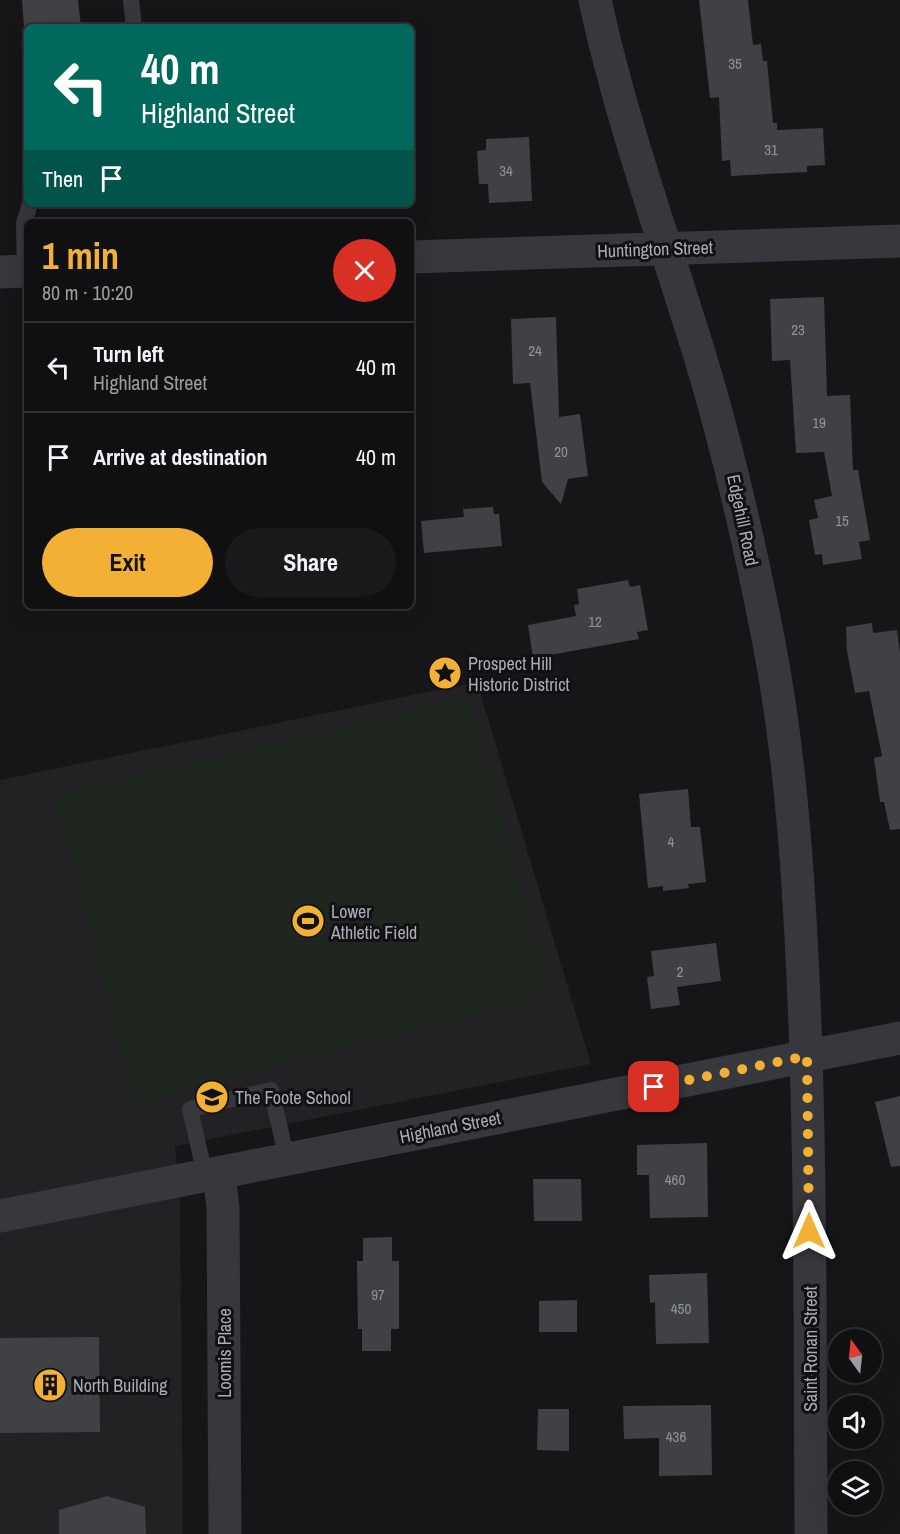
<!DOCTYPE html>
<meta charset="utf-8">
<style>
:root{--surface:#101012;--page:#19191b;--text:#f1f3f6;--muted:#9c9d9f;--line:#303032;--accent:#f2b134}
body{margin:0;font-family:"Archivo Narrow",sans-serif;background:var(--page);color:var(--text);height:100vh;display:flex;flex-direction:column;font-size:22px;white-space:nowrap}
*{box-sizing:border-box;margin:0}
p{font-size:20px;color:var(--muted)}
.icon{flex:none;width:33px;height:33px;fill:none;stroke:currentColor;stroke-width:2;stroke-linecap:round;stroke-linejoin:round}
.map{position:relative;flex:1;overflow:hidden}
.drawer{position:absolute;left:24px;top:219px;width:390px;height:390px;display:flex;flex-direction:column;background:var(--surface);border-radius:9px;box-shadow:0 6px 24px #0002,0 0 0 2px var(--line)}
.drawer>*{flex:none}
.banner{position:absolute;left:24px;top:24px;width:390px;height:183px;border-radius:9px;box-shadow:0 6px 24px #0002,0 0 0 2px var(--line);background:#00695c;color:#fff;overflow:hidden}
.needle{width:39px;rotate:345deg}
.fabs{position:absolute;left:828px;top:1329px;display:grid;gap:12px}
.fabs a{display:grid;place-items:center;width:54px;height:54px;border-radius:50%;background:var(--surface);box-shadow:0 6px 24px #0002,0 0 0 2px var(--line);font-size:30px}
.pin{position:absolute;display:grid;place-items:center;width:51px;height:51px;color:#fff;margin:-26px;border-radius:12px;box-shadow:0 3px 9px #0006}
.me{position:absolute;width:66px;margin:-33px;rotate:0deg;stroke-linejoin:round;filter:drop-shadow(0 0 4px #0008)}
.turn{display:flex;align-items:center;gap:21px;height:126px;padding:0 18px;font-size:27px}
.turn .icon{width:78px;height:78px;stroke-width:2.5}
.turn b{display:block;font-size:42px;line-height:51px}
.then{display:flex;align-items:center;height:57px;padding:0 18px;background:#0003;gap:12px;font-size:22px}
.round{display:grid;place-items:center;flex:none;width:63px;height:63px;border-radius:32px;background:var(--page)}
.summary{display:flex;align-items:center;justify-content:space-between;height:102px;padding:0 18px}
h1{font-size:36px;font-weight:700;line-height:45px;color:var(--accent)}
.primary-button{display:flex;gap:12px;margin-top:auto;padding:12px 18px}
.primary-button a{flex:1;height:69px;border-radius:36px;background:var(--accent);color:#111;font-size:24px;font-weight:700;line-height:69px;text-align:center}
.primary-button a+a{background:var(--page);color:var(--text)}
ul{padding:0;list-style:none}
li{display:flex;align-items:center;gap:18px;height:90px;padding:0 18px;border-top:2px solid var(--line)}
li div{flex:1}
li b{display:block;font-size:22px}
li em{font-style:normal}
.map>svg:first-child{display:block}
.built{fill:#222225}
.green{fill:#1e261f}
.building{fill:#404145}
.lines{fill:none;stroke-linecap:round;stroke-linejoin:round}
.service{stroke:#37383d;stroke-width:16}
.minor{stroke:#37383d;stroke-width:33}
.route{stroke:#f2b134;stroke-width:10;stroke-dasharray:0 18}
.labels{text-anchor:middle;dominant-baseline:central;stroke-width:6;stroke-linejoin:round;paint-order:stroke}
.number-label{font-size:15px;fill:#8e929b}
.street-label{font-size:18px;fill:#a8adb8;stroke:#111113}
.poi-label{font-size:18px;fill:#a8adb8;stroke:#111113;text-anchor:start}
</style>
<div class="map">
<svg width="900" height="1534" viewBox="0 0 900 1534">
<rect width="100%" height="100%" fill="#161618"/>
<!-- built -->
<path class="built" d="M 477,682 L 591,1064 L 175,1146 L 180,1204 L 183,1534 L 0,1534 L 0,780 Z"/>
<!-- green -->
<path class="green" d="M 469,697 L 550,994 L 134,1104 L 54,795 Z"/>
<!-- building -->
<g class="building">
<path d="M 22,0 L 78,0 L 81,27 L 24,27 Z"/>
<path d="M 699,0 L 748,0 L 753,45 L 761,44 L 763,61 L 767,61 L 773,123 L 777,123 L 777,130 L 823,128 L 825,165 L 807,166 L 807,172 L 731,176 L 730,160 L 722,161 L 719,97 L 710,98 Z"/>
<path d="M 529,137 L 532,201 L 489,203 L 488,184 L 479,184 L 477,151 L 486,150 L 486,139 Z"/>
<path d="M 824,297 L 827,396 L 850,395 L 853,470 L 858,470 L 870,540 L 859,542 L 862,559 L 823,565 L 822,554 L 815,555 L 809,520 L 818,518 L 814,500 L 832,496 L 824,452 L 796,453 L 790,360 L 772,361 L 770,299 Z"/>
<path d="M 556,317 L 559,417 L 580,414 L 588,476 L 568,479 L 561,504 L 542,482 L 530,383 L 513,384 L 511,319 Z"/>
<path d="M 493,507 L 494,514 L 499,514 L 502,546 L 424,553 L 421,521 L 464,517 L 463,509 Z"/>
<path d="M 628,580 L 630,587 L 640,585 L 648,630 L 637,632 L 639,639 L 533,658 L 528,625 L 576,616 L 574,605 L 579,604 L 577,589 Z"/>
<path d="M 872,623 L 873,633 L 897,630 L 900,653 L 900,829 L 890,830 L 884,802 L 880,802 L 874,758 L 882,756 L 869,691 L 855,693 L 847,651 L 846,627 Z"/>
<path d="M 688,789 L 691,827 L 700,827 L 706,882 L 688,884 L 689,888 L 663,891 L 663,886 L 648,888 L 639,794 Z"/>
<path d="M 716,943 L 721,981 L 677,987 L 680,1005 L 651,1009 L 647,977 L 654,976 L 651,951 Z"/>
<path d="M 900,1096 L 900,1166 L 891,1167 L 875,1102 Z"/>
<path d="M 707,1143 L 708,1217 L 650,1218 L 649,1175 L 637,1175 L 637,1145 Z"/>
<path d="M 533,1179 L 581,1179 L 582,1221 L 534,1221 Z"/>
<path d="M 392,1237 L 392,1261 L 399,1261 L 399,1329 L 391,1329 L 391,1351 L 362,1351 L 362,1329 L 358,1329 L 357,1261 L 363,1261 L 363,1238 Z"/>
<path d="M 707,1273 L 709,1343 L 656,1344 L 655,1302 L 650,1303 L 649,1275 Z"/>
<path d="M 577,1300 L 577,1332 L 539,1332 L 539,1301 Z"/>
<path d="M 99,1337 L 100,1432 L 0,1433 L 0,1338 Z"/>
<path d="M 711,1405 L 712,1475 L 659,1476 L 659,1438 L 624,1439 L 623,1406 Z"/>
<path d="M 538,1409 L 569,1409 L 569,1451 L 537,1450 Z"/>
<path d="M 107,1496 L 145,1507 L 146,1534 L 59,1534 L 59,1510 Z"/>
</g>
<g class="lines">
<!-- service -->
<g class="service">
<path d="M 131,0 L 134,27"/>
<path d="M 25,271 L 24,223 L 30,204"/>
<path d="M 205,1175 L 190,1109 L 271,1090 L 287,1159"/>
</g>
<!-- minor -->
<g class="minor">
<path d="M 595,0 C 621,120 663,236 699,353 C 728,448 750,545 769,643 C 793,769 800,897 805,1025 C 811,1194 810,1364 811,1534"/>
<path d="M 411,257 L 900,241"/>
<path d="M 0,272 L 27,271"/>
<path d="M 219,1173 L 223,1208 L 225,1534"/>
<path d="M 0,1216 L 900,1038"/>
</g>
</g>
<g class="lines">
<!-- route -->
<path class="route" d="M 654,1087 L 807,1056 L 809,1231"/>
</g>
<!-- icons -->
<defs>
<g id="sight-disc" transform="scale(1.725)"><circle r="9.5" fill="#f2b134" stroke="#111113"/><path d="M0-6L1.8-2.2L6-1.7L2.9 1.2L3.7 5.4L0 3.3L-3.7 5.4L-2.9 1.2L-6-1.7L-1.8-2.2Z" fill="#111"/></g>
<g id="stadium-disc" transform="scale(1.725)"><circle r="9.5" fill="#f2b134" stroke="#111113"/><path d="M0-5a6.5 5 0 1 0 0 10a6.5 5 0 1 0 0-10ZM-3.5-1.8h7v3.6h-7Z" fill="#111"/></g>
<g id="school-disc" transform="scale(1.725)"><circle r="9.5" fill="#f2b134" stroke="#111113"/><path d="M0-5L7-2L0 1L-7-2ZM-4 1L0 2.5L4 1V4Q0 6-4 4Z" fill="#111"/></g>
<g id="building-disc" transform="scale(1.725)"><circle r="9.5" fill="#f2b134" stroke="#111113"/><path d="M-4-6H4V6H1V3H-1V6H-4ZM-2.5-4.3h1.7v1.8h-1.7ZM.8-4.3h1.7v1.8H.8ZM-2.5-1h1.7V.8h-1.7ZM.8-1h1.7V.8H.8Z" fill="#111"/></g>
</defs>
<g fill-rule="evenodd">
<use href="#sight-disc" x="445" y="673"/>
<use href="#stadium-disc" x="308" y="921"/>
<use href="#school-disc" x="212" y="1097"/>
<use href="#building-disc" x="50" y="1385"/>
</g>
<g class="labels">
<!-- number labels -->
<g class="number-label">
<text x="735" y="63">35</text>
<text x="771" y="149">31</text>
<text x="506" y="170">34</text>
<text x="798" y="329">23</text>
<text x="535" y="350">24</text>
<text x="819" y="422">19</text>
<text x="561" y="451">20</text>
<text x="842" y="520">15</text>
<text x="595" y="621">12</text>
<text x="671" y="841">4</text>
<text x="680" y="971">2</text>
<text x="675" y="1179">460</text>
<text x="378" y="1294">97</text>
<text x="681" y="1308">450</text>
<text x="676" y="1436">436</text>
</g>
<!-- street labels -->
<g class="street-label">
<text transform="translate(655 249) rotate(-2)">Huntington Street</text>
<text transform="translate(743 520) rotate(78)">Edgehill Road</text>
<text transform="translate(450 1127) rotate(-11)">Highland Street</text>
<text transform="translate(810 1349) rotate(-90)">Saint Ronan Street</text>
<text transform="translate(224 1353) rotate(-90)">Loomis Place</text>
</g>
<!-- poi labels -->
<g class="poi-label">
<text x="468" y="663">Prospect Hill<tspan x="468" dy="21">Historic District</tspan></text>
<text x="331" y="911">Lower<tspan x="331" dy="21">Athletic Field</tspan></text>
<text x="235" y="1097">The Foote School</text>
<text x="73" y="1385">North Building</text>
</g>
</g>
</svg>
<div class="fabs">
<a><svg class="needle" viewBox="-14 -14 28 28"><path d="M0-13l5 13h-10z" fill="#e53935"/><path d="M0 13l5-13h-10z" fill="#9c9d9f"/></svg></a>
<a><svg class="icon" aria-label="sound" viewBox="0 0 24 24"><path d="M4 9h4l5-4v14l-5-4H4zM17 9q2 3 0 6"/></svg></a>
<a><svg class="icon" aria-label="layers" viewBox="0 0 24 24"><path d="M12 4l9 5-9 5-9-5zM3 14l9 5 9-5"/></svg></a>
</div>
<div class="pin" style="left:654px;top:1087px;background:#d93025"><svg class="icon" aria-label="arrive" viewBox="0 0 24 24"><path d="M6 21V4h12l-3 4 3 4H6"/></svg></div>
<svg class="me" style="left:809px;top:1231px" viewBox="-20 -20 40 40"><path d="M0-17L14 15 0 8-14 15z" fill="#f2b134" stroke="#fff" stroke-width="4"/></svg>
<div class="banner">
<div class="turn"><svg class="icon" aria-label="left" viewBox="0 0 24 24"><path d="M17 20v-9H6M10 6l-5 5 5 5"/></svg><div><b>40 m</b>Highland Street</div></div>
<div class="then">Then<svg class="icon" aria-label="arrive" viewBox="0 0 24 24"><path d="M6 21V4h12l-3 4 3 4H6"/></svg></div>
</div>
<section class="drawer">
<div class="summary"><div><h1>1 min</h1><p>80 m · 10:20</p></div><a class="round" style="background:#d93025;color:#fff"><svg class="icon" aria-label="close" viewBox="0 0 24 24"><path d="M6 6l12 12M18 6L6 18"/></svg></a></div>
<ul>
<li><svg class="icon" aria-label="left" viewBox="0 0 24 24"><path d="M17 20v-9H6M10 6l-5 5 5 5"/></svg><div><b>Turn left</b><p>Highland Street</p></div><em>40 m</em></li>
<li><svg class="icon" aria-label="arrive" viewBox="0 0 24 24"><path d="M6 21V4h12l-3 4 3 4H6"/></svg><div><b>Arrive at destination</b></div><em>40 m</em></li>
</ul>
<div class="primary-button"><a>Exit</a><a>Share</a></div>
</section>
</div>
